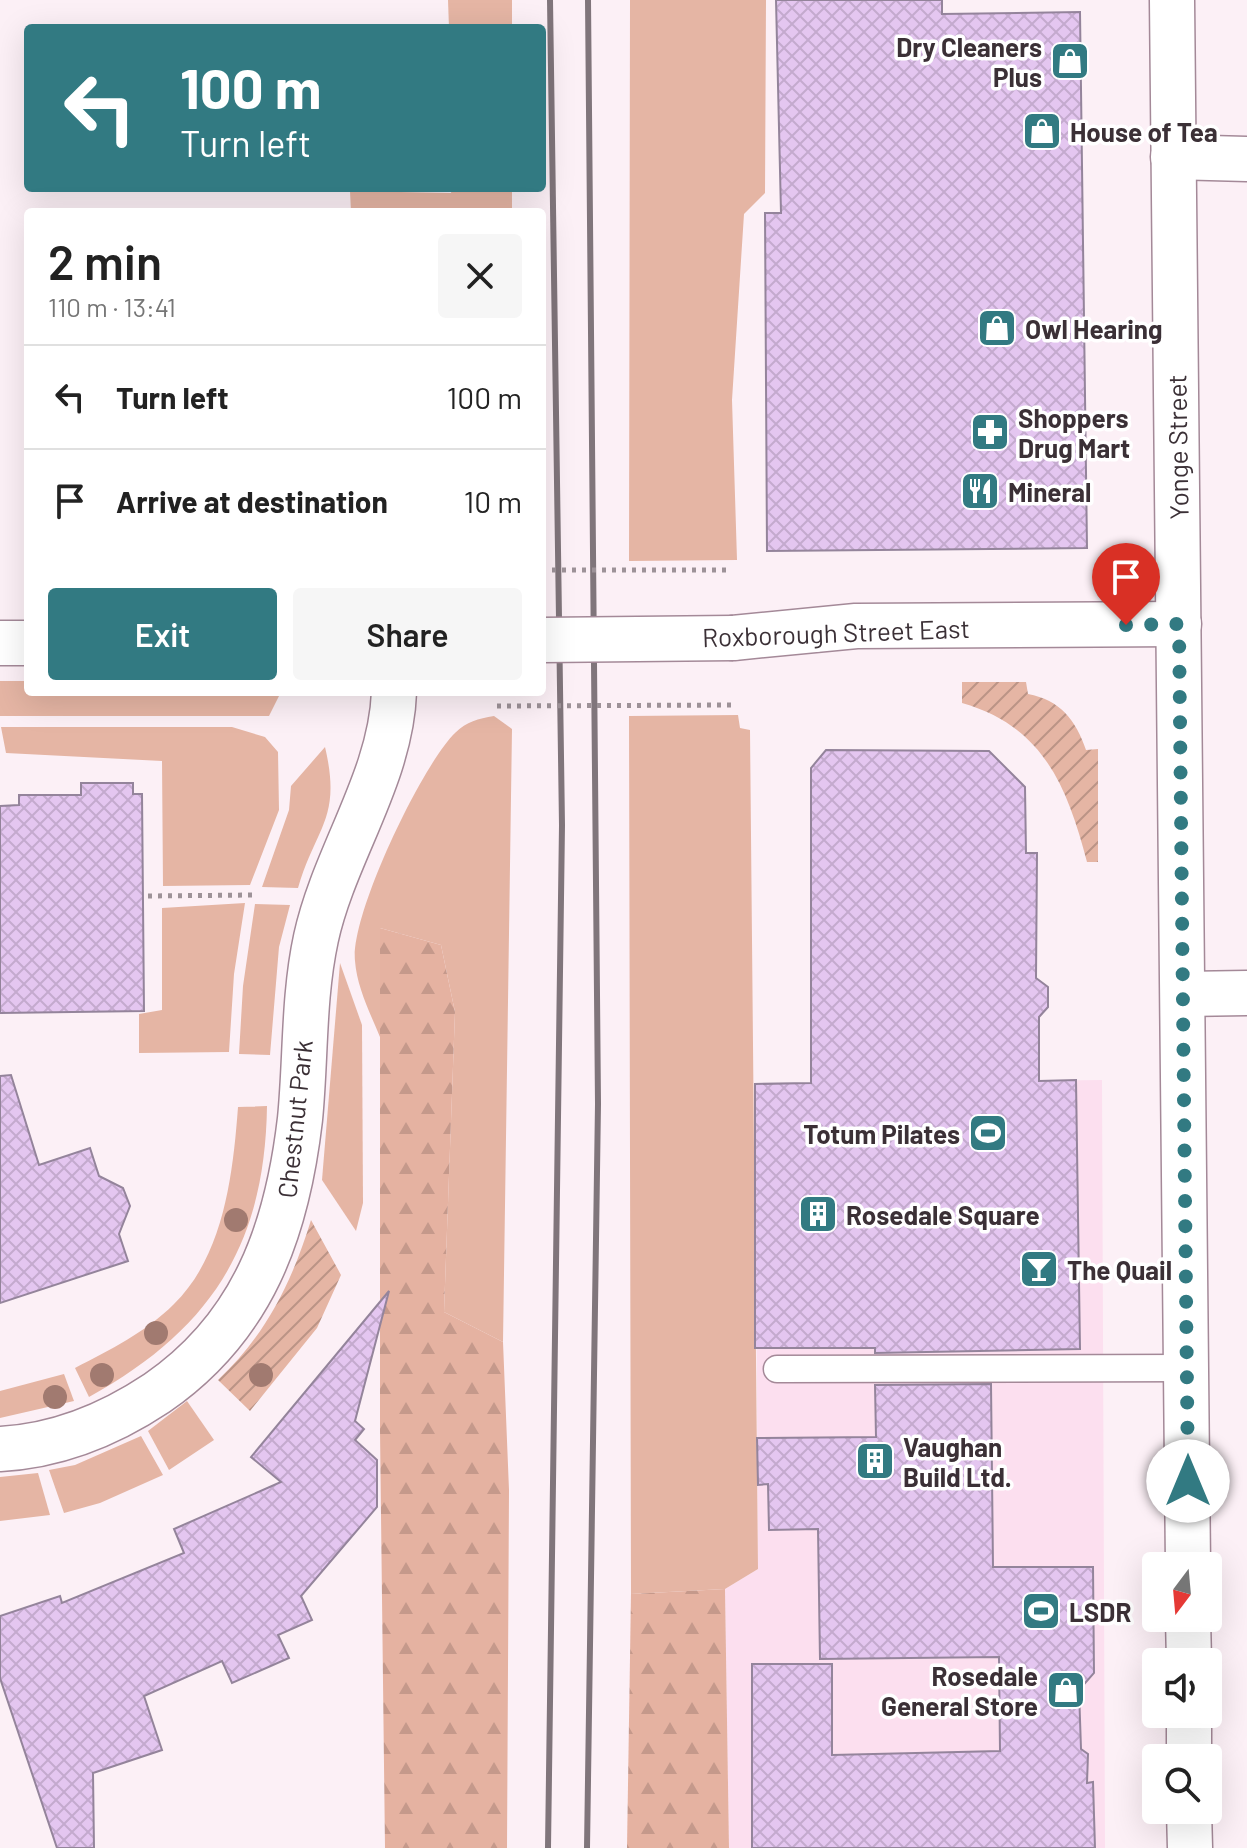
<!DOCTYPE html>
<meta charset="utf-8">
<style>
:root{--surface:#fff;--page:#f6f6f6;--text:#222;--muted:#767676;--line:#e0e0e0;--accent:#327a82}
body{margin:0;font-family:Barlow,sans-serif;background:var(--page);color:var(--text);height:100vh;display:flex;flex-direction:column;font-size:30px;white-space:nowrap}
*{box-sizing:border-box;margin:0}
p{font-size:26px;color:var(--muted)}
.icon{flex:none;width:44px;height:44px;fill:none;stroke:currentColor;stroke-width:2;stroke-linecap:round;stroke-linejoin:round}
.map{position:relative;flex:1;overflow:hidden}
.drawer{position:absolute;left:24px;top:208px;width:522px;height:488px;display:flex;flex-direction:column;background:var(--surface);border-radius:8px;box-shadow:0 8px 32px #0002}
.drawer>*{flex:none}
.hud{position:absolute;left:24px;top:24px;width:522px;height:168px;border-radius:8px;box-shadow:0 8px 32px #0002;background:#327a82;color:#fff;overflow:hidden}
.needle{width:52px;rotate:196deg}
.buttons{position:absolute;left:1142px;top:1552px;display:grid;gap:16px}
.buttons a{display:grid;place-items:center;width:80px;height:80px;border-radius:8px;background:var(--surface);box-shadow:0 8px 32px #0002;font-size:40px}
.pin{position:absolute;display:grid;place-items:center;width:68px;height:68px;color:#fff;margin:-82px -34px;border-radius:50% 50% 50% 0;rotate:-45deg;box-shadow:0 0 8px #0007}
.pin .icon{rotate:45deg}
.me{position:absolute;width:88px;margin:-44px;rotate:0deg;stroke-linejoin:round;filter:drop-shadow(0 0 6px #0008)}
.turn{display:flex;align-items:center;gap:28px;height:168px;padding:0 24px;font-size:36px}
.turn .icon{width:104px;height:104px;stroke-width:2.5}
.turn b{display:block;font-size:56px;line-height:68px}
.round{display:grid;place-items:center;flex:none;width:84px;height:84px;border-radius:8px;background:var(--page)}
.head{display:flex;align-items:center;justify-content:space-between;height:136px;padding:0 24px}
h1{font-size:48px;font-weight:600;line-height:60px}
.primary-button{display:flex;gap:16px;margin-top:auto;padding:16px 24px}
.primary-button a{flex:1;height:92px;border-radius:8px;background:var(--accent);color:#fff;font-size:32px;font-weight:600;line-height:92px;text-align:center}
.primary-button a+a{background:var(--page);color:var(--text)}
ul{padding:0;list-style:none}
li{display:flex;align-items:center;gap:24px;height:104px;padding:0 24px;border-top:2px solid var(--line)}
li div{flex:1}
li b{display:block;font-size:30px}
li em{font-style:normal}
.map>svg:first-child{display:block}
.built{fill:#fcdfef}
.green{fill:#e5b5a4}
.forest{fill:url(#forest-firs)}
.garden{fill:url(#garden-furrows)}
.building{fill:url(#building-cross-hatch);stroke:#94849b;stroke-width:2}
.lines{fill:none;stroke-linecap:round;stroke-linejoin:round}
.service-casing{stroke:#a48998;stroke-width:29}
.minor-casing{stroke:#a48998;stroke-width:47}
.primary-casing{stroke:#a48998;stroke-width:47}
.path{stroke:#9d9298;stroke-width:5;stroke-dasharray:4 6;stroke-linecap:butt}
.service{stroke:#fff;stroke-width:26}
.minor{stroke:#fff;stroke-width:44}
.primary{stroke:#fff;stroke-width:44}
.rail{stroke:#80757b;stroke-width:6}
.minor-bridge-casing{stroke:#a48998;stroke-width:47;stroke-linecap:butt}
.path-bridge{stroke:#9d9298;stroke-width:5;stroke-dasharray:4 6;stroke-linecap:butt}
.minor-bridge{stroke:#fff;stroke-width:44}
.tree{fill:#a17a70}
.route{stroke:#327a82;stroke-width:14;stroke-dasharray:0 25.2}
.labels{text-anchor:middle;dominant-baseline:central;stroke-width:7;stroke-linejoin:round;paint-order:stroke}
.poi-label{font-size:26px;font-weight:bold;fill:#3b3036;stroke:#fff;text-anchor:start}
.street-label{font-size:26px;fill:#3b3036;stroke:#fff}
</style>
<div class="map">
<svg width="1247" height="1848" viewBox="0 0 1247 1848">
<defs>
<pattern id="forest-firs" width="22" height="20" patternUnits="userSpaceOnUse" patternTransform="scale(2)"><rect width="22" height="20" fill="#e5b2a1"/><path d="M5 1l3.5 6h-7zM16 11l3.5 6h-7z" fill="#c5998b"/></pattern>
<pattern id="garden-furrows" width="10" height="10" patternUnits="userSpaceOnUse" patternTransform="scale(2)"><rect width="10" height="10" fill="#e5b5a4"/><path d="M-1 1l2-2M0 10L10 0M9 11l2-2" fill="none" stroke="#bb9486"/></pattern>
<pattern id="building-cross-hatch" width="8" height="8" patternUnits="userSpaceOnUse" patternTransform="scale(2)"><rect width="8" height="8" fill="#e4c6f0"/><path d="M0 0l8 8M0 8l8-8" fill="none" stroke="#c4aace"/></pattern>
</defs>
<rect width="100%" height="100%" fill="#fcf0f6"/>
<!-- built -->
<path class="built" d="M 1102,1080 L 1105,1848 L 729,1848 L 725,1589 L 758,1569 L 755,1084 Z"/>
<!-- green -->
<g class="green">
<path d="M 448,0 L 512,0 L 512,28 L 449,28 Z"/>
<path d="M 630,0 L 766,0 L 765,193 L 744,214 L 732,400 L 737,560 L 629,561 Z"/>
<path d="M 452,188 L 512,188 L 512,212 L 351,212 L 350,191 L 451,193 Z"/>
<path d="M 0,681 L 28,681 L 28,692 L 281,692 L 269,716 L 0,716 Z"/>
<path d="M 738,715 L 740,728 L 750,730 L 758,1569 L 725,1589 L 631,1594 L 629,716 Z"/>
<path d="M 494,716 L 512,729 L 503,1342 L 444,1312 L 455,1012 L 441,945 L 380,928 L 380,1037 C 370,1013 357,987 355,961 C 350,915 422,765 455,733 C 467,721 478,719 494,716 Z"/>
<path d="M 1,727 L 232,727 L 265,737 L 278,752 L 279,810 L 250,885 L 163,886 L 162,761 L 6,753 Z"/>
<path d="M 325,747 C 342,819 316,826 298,888 L 262,887 L 289,810 L 291,786 Z"/>
<path d="M 245,903 L 234,974 L 229,1052 L 139,1053 L 139,1014 L 162,1010 L 162,908 Z"/>
<path d="M 255,904 L 290,905 L 279,947 L 270,1055 L 239,1054 L 243,986 Z"/>
<path d="M 340,963 L 362,1025 L 363,1203 L 356,1231 L 322,1180 Z"/>
<path d="M 267,1106 C 265,1246 210,1330 89,1397 L 75,1368 C 110,1350 146,1332 174,1304 C 224,1255 233,1174 238,1107 Z"/>
<path d="M 64,1374 L 74,1401 L 0,1418 L 0,1391 Z"/>
<path d="M 187,1401 L 214,1440 L 169,1470 L 148,1431 Z"/>
<path d="M 141,1436 L 163,1475 L 100,1503 L 64,1513 L 49,1470 L 75,1465 Z"/>
<path d="M 38,1473 L 50,1515 L 0,1521 L 0,1477 Z"/>
</g>
<!-- forest -->
<g class="forest">
<path d="M 380,928 L 441,945 L 455,1012 L 444,1312 L 503,1342 L 509,1490 L 507,1848 L 385,1848 L 380,1431 Z"/>
<path d="M 725,1589 L 729,1848 L 627,1848 L 631,1594 Z"/>
</g>
<!-- garden -->
<g class="garden">
<path d="M 962,682 L 1026,682 L 1028,694 C 1060,700 1076,720 1086,750 L 1098,749 L 1098,862 L 1087,862 C 1067,786 1043,726 962,703 Z"/>
<path d="M 311,1220 L 341,1275 L 317,1328 L 250,1411 L 218,1380 C 266,1335 292,1282 311,1220 Z"/>
</g>
<!-- building -->
<g class="building">
<path d="M 776,0 L 942,0 L 942,14 L 1080,12 L 1087,548 L 767,551 L 765,213 L 781,213 Z"/>
<path d="M 826,750 L 989,751 L 1025,787 L 1026,853 L 1037,853 L 1036,978 L 1048,987 L 1048,1007 L 1039,1017 L 1039,1081 L 1076,1080 L 1080,1349 L 875,1353 L 875,1348 L 755,1348 L 755,1084 L 811,1083 L 811,768 Z"/>
<path d="M 81,783 L 133,783 L 133,794 L 142,794 L 144,1011 L 0,1013 L 0,806 L 19,805 L 19,795 L 81,795 Z"/>
<path d="M 11,1075 L 39,1165 L 90,1148 L 99,1176 L 123,1188 L 130,1206 L 119,1234 L 128,1261 L 0,1303 L 0,1076 Z"/>
<path d="M 389,1291 L 355,1421 L 364,1429 L 355,1440 L 377,1460 L 377,1507 L 301,1596 L 312,1620 L 278,1635 L 289,1658 L 232,1683 L 222,1661 L 144,1696 L 162,1750 L 93,1773 L 94,1848 L 57,1848 L 0,1678 L 0,1616 L 60,1596 L 62,1603 L 184,1553 L 174,1529 L 281,1482 L 251,1457 Z"/>
<path d="M 991,1384 L 993,1567 L 1093,1567 L 1094,1673 L 1079,1690 L 1081,1749 L 1088,1754 L 1087,1783 L 1093,1782 L 1095,1848 L 752,1848 L 752,1664 L 832,1664 L 832,1755 L 1000,1751 L 999,1657 L 820,1659 L 818,1529 L 769,1530 L 768,1484 L 758,1485 L 757,1438 L 876,1437 L 875,1385 Z"/>
</g>
<g class="lines">
<!-- service casing -->
<g class="service-casing">
<path id="service" d="M 777,1369 L 1187,1368"/>
</g>
<!-- minor casing -->
<g class="minor-casing">
<g id="minor">
<path d="M 1173,157 L 1247,159"/>
<path d="M 733,638 L 856,626 L 1179,624"/>
<path d="M 0,643 L 28,643"/>
<path d="M 1184,994 L 1247,993"/>
<path d="M 0,1449 C 58,1446 109,1425 157,1393 C 253,1327 287,1231 300,1119 C 306,1059 303,998 316,938 C 334,855 391,778 394,692"/>
</g>
</g>
<!-- primary casing -->
<g class="primary-casing">
<g id="primary">
<path d="M 1172,0 L 1188,1566"/>
<path d="M 1188,1618 L 1189,1662"/>
<path d="M 1189,1714 L 1189,1758"/>
<path d="M 1189,1810 L 1190,1848"/>
</g>
</g>
<!-- path -->
<path class="path" d="M 148,896 L 253,895"/>
<!-- service -->
<use href="#service" class="service"/>
<!-- minor -->
<use href="#minor" class="minor"/>
<!-- primary -->
<use href="#primary" class="primary"/>
<!-- rail -->
<g class="rail">
<path d="M 548,1848 L 562,825 L 550,0"/>
<path d="M 587,1848 L 598,1104 L 588,0"/>
</g>
<!-- minor-bridge casing -->
<g class="minor-bridge-casing">
<path id="minor-bridge" d="M 542,640 L 733,638"/>
</g>
<!-- path-bridge -->
<g class="path-bridge">
<path d="M 542,570 L 732,570"/>
<path d="M 497,706 L 733,705"/>
</g>
<!-- minor-bridge -->
<use href="#minor-bridge" class="minor-bridge"/>
</g>
<!-- trees -->
<g class="tree">
<circle cx="236" cy="1220" r="12"/>
<circle cx="156" cy="1333" r="12"/>
<circle cx="102" cy="1375" r="12"/>
<circle cx="261" cy="1375" r="12"/>
<circle cx="55" cy="1397" r="12"/>
</g>
<g class="lines">
<!-- route -->
<path class="route" d="M 1126,625 L 1179,624 L 1188,1481"/>
</g>
<!-- icons -->
<defs>
<g id="shop-square" transform="scale(2)"><rect x="-9" y="-9" width="18" height="18" rx="4" fill="#327a82" stroke="#fff"/><path d="M-5-2.5h2.3a2.7 3.5 0 0 1 5.4 0H5L5.5 6h-11ZM-1.5-2.5h3a1.5 2.3 0 0 0-3 0Z" fill="#fff"/></g>
<g id="pharmacy-square" transform="scale(2)"><rect x="-9" y="-9" width="18" height="18" rx="4" fill="#327a82" stroke="#fff"/><path d="M-2-6h4v4h4v4h-4v4h-4v-4h-4v-4h4Z" fill="#fff"/></g>
<g id="restaurant-square" transform="scale(2)"><rect x="-9" y="-9" width="18" height="18" rx="4" fill="#327a82" stroke="#fff"/><path d="M-5-6h1v4h1v-4h1v4h1v-4h1v5L-1.5 .5V6h-2V.5L-5-1ZM5-6V6H3V1.5H1.5Q1.5-4 5-6Z" fill="#fff"/></g>
<g id="stadium-square" transform="scale(2)"><rect x="-9" y="-9" width="18" height="18" rx="4" fill="#327a82" stroke="#fff"/><path d="M0-5a6.5 5 0 1 0 0 10a6.5 5 0 1 0 0-10ZM-3.5-1.8h7v3.6h-7Z" fill="#fff"/></g>
<g id="building-square" transform="scale(2)"><rect x="-9" y="-9" width="18" height="18" rx="4" fill="#327a82" stroke="#fff"/><path d="M-4-6H4V6H1V3H-1V6H-4ZM-2.5-4.3h1.7v1.8h-1.7ZM.8-4.3h1.7v1.8H.8ZM-2.5-1h1.7V.8h-1.7ZM.8-1h1.7V.8H.8Z" fill="#fff"/></g>
<g id="bar-square" transform="scale(2)"><rect x="-9" y="-9" width="18" height="18" rx="4" fill="#327a82" stroke="#fff"/><path d="M-6-5H6L.8 .8V4.5H3.5V6h-7V4.5H-.8V.8Z" fill="#fff"/></g>
</defs>
<g fill-rule="evenodd">
<use href="#shop-square" x="1070" y="61"/>
<use href="#shop-square" x="1042" y="131"/>
<use href="#shop-square" x="997" y="328"/>
<use href="#pharmacy-square" x="990" y="432"/>
<use href="#restaurant-square" x="980" y="491"/>
<use href="#stadium-square" x="988" y="1133"/>
<use href="#building-square" x="818" y="1214"/>
<use href="#bar-square" x="1039" y="1269"/>
<use href="#building-square" x="875" y="1461"/>
<use href="#stadium-square" x="1041" y="1611"/>
<use href="#shop-square" x="1066" y="1690"/>
</g>
<g class="labels">
<!-- poi labels -->
<g class="poi-label">
<text x="1042" y="46" text-anchor="end">Dry Cleaners<tspan x="1042" dy="30">Plus</tspan></text>
<text x="1070" y="131">House of Tea</text>
<text x="1025" y="328">Owl Hearing</text>
<text x="1018" y="417">Shoppers<tspan x="1018" dy="30">Drug Mart</tspan></text>
<text x="1008" y="491">Mineral</text>
<text x="960" y="1133" text-anchor="end">Totum Pilates</text>
<text x="846" y="1214">Rosedale Square</text>
<text x="1067" y="1269">The Quail</text>
<text x="903" y="1446">Vaughan<tspan x="903" dy="30">Build Ltd.</tspan></text>
<text x="1069" y="1611">LSDR</text>
<text x="1038" y="1675" text-anchor="end">Rosedale<tspan x="1038" dy="30">General Store</tspan></text>
</g>
<!-- street labels -->
<g class="street-label">
<text transform="translate(1177 447) rotate(-91)">Yonge Street</text>
<text transform="translate(836 632) rotate(-2)">Roxborough Street East</text>
<text transform="translate(294 1119) rotate(-84)">Chestnut Park</text>
</g>
</g>
</svg>
<div class="buttons">
<a><svg class="needle" viewBox="-14 -14 28 28"><path d="M0-13l5 13h-10z" fill="#e53935"/><path d="M0 13l5-13h-10z" fill="#767676"/></svg></a>
<a><svg class="icon" aria-label="sound" viewBox="0 0 24 24"><path d="M4 9h4l5-4v14l-5-4H4zM17 9q2 3 0 6"/></svg></a>
<a><svg class="icon" aria-label="search" viewBox="0 0 24 24"><circle cx="10" cy="10" r="6"/><path d="M15 15l6 6"/></svg></a>
</div>
<div class="pin" style="left:1126px;top:625px;background:#d93025"><svg class="icon" aria-label="arrive" viewBox="0 0 24 24"><path d="M6 21V4h12l-3 4 3 4H6"/></svg></div>
<svg class="me" style="left:1188px;top:1481px" viewBox="-20 -20 40 40"><circle r="19" fill="#fff"/><path d="M0-13L10 11 0 6-10 11z" fill="#327a82"/></svg>
<div class="hud">
<div class="turn"><svg class="icon" aria-label="left" viewBox="0 0 24 24"><path d="M17 20v-9H6M10 6l-5 5 5 5"/></svg><div><b>100 m</b>Turn left</div></div>
</div>
<section class="drawer">
<div class="head"><div><h1>2 min</h1><p>110 m · 13:41</p></div><a class="round"><svg class="icon" aria-label="close" viewBox="0 0 24 24"><path d="M6 6l12 12M18 6L6 18"/></svg></a></div>
<ul>
<li><svg class="icon" aria-label="left" viewBox="0 0 24 24"><path d="M17 20v-9H6M10 6l-5 5 5 5"/></svg><div><b>Turn left</b></div><em>100 m</em></li>
<li><svg class="icon" aria-label="arrive" viewBox="0 0 24 24"><path d="M6 21V4h12l-3 4 3 4H6"/></svg><div><b>Arrive at destination</b></div><em>10 m</em></li>
</ul>
<div class="primary-button"><a>Exit</a><a>Share</a></div>
</section>
</div>
